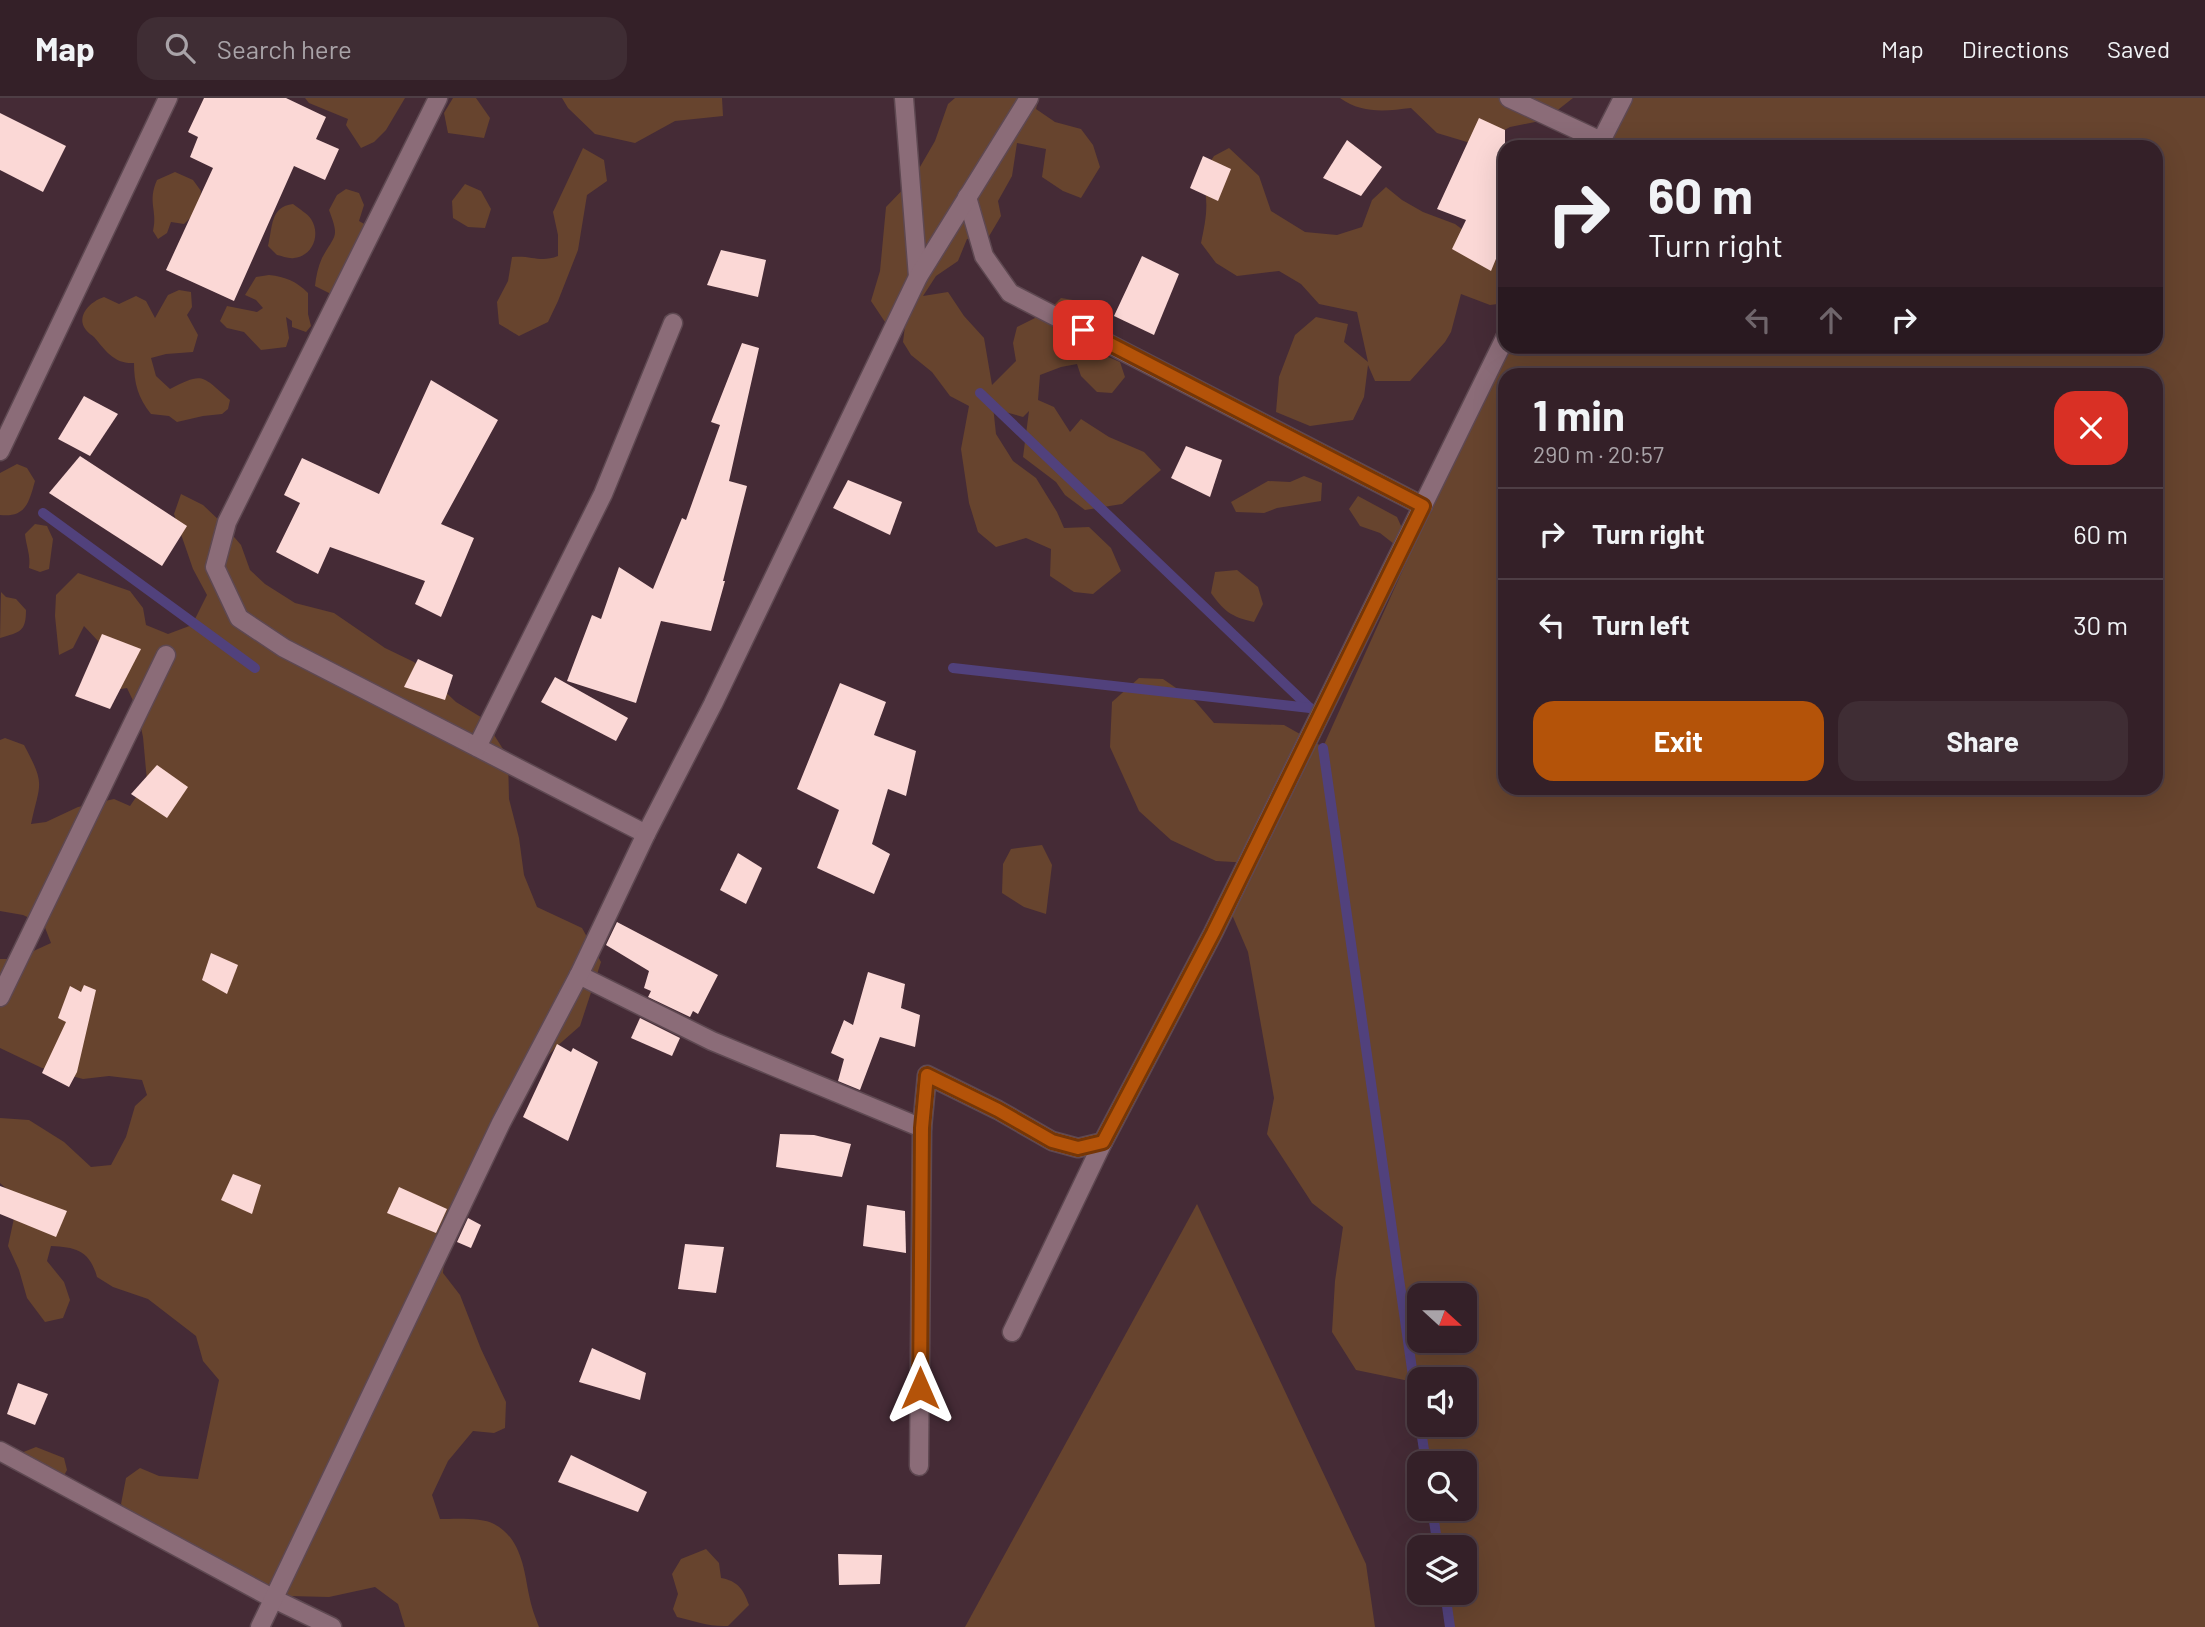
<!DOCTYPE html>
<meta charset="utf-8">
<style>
:root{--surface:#342028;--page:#3f2d34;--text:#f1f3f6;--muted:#a9a3a8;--line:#4e3e45;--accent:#b45309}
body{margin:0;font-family:Barlow,sans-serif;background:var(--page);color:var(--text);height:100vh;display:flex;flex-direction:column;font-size:26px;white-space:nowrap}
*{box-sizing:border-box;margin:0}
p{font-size:23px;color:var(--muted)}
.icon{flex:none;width:38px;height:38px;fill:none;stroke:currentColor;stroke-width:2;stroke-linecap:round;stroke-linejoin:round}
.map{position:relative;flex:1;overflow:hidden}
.sheet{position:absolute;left:1498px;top:270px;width:665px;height:427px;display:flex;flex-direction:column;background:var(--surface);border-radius:21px;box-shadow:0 7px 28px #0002,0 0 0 2px var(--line)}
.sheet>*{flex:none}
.hud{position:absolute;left:1498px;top:42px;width:665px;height:214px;border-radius:21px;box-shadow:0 7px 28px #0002,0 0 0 2px var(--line);background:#342028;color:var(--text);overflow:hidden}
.needle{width:46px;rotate:111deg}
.tools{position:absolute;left:1407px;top:1185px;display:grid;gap:14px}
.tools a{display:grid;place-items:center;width:70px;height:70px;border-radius:14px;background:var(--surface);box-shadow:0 7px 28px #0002,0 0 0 2px var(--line);font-size:35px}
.pin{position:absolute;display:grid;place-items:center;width:60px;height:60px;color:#fff;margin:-30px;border-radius:14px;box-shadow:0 4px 10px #0006}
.me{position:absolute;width:77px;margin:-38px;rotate:0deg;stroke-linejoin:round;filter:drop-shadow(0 0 5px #0008)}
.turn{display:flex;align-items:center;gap:24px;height:147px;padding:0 35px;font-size:32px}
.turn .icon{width:91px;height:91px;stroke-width:2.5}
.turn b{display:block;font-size:49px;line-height:60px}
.lanes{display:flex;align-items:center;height:66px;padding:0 35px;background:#0003;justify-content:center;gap:35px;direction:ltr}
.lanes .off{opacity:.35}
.round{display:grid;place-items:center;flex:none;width:74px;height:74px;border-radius:21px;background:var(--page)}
.head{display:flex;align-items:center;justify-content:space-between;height:119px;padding:0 35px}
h1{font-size:42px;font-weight:700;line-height:52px}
.primary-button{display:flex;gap:14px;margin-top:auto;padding:14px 35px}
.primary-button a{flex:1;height:80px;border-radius:21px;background:var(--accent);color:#fff;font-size:28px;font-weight:700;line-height:80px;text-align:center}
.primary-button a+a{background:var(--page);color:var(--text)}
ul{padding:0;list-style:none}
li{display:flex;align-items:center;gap:21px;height:91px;padding:0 35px;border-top:2px solid var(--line)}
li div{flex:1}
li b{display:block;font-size:26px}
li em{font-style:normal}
header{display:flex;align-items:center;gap:42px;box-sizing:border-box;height:98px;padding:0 35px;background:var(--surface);border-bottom:2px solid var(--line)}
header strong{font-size:33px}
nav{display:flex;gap:38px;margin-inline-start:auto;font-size:24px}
.search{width:490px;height:63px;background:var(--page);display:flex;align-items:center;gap:18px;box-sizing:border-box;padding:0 24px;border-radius:21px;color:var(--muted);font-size:26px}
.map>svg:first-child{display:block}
.green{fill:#67442e;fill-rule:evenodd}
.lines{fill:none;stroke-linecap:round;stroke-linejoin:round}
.stream{stroke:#51417c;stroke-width:10}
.building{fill:#fbd8d6}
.minor-casing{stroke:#5e4851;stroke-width:21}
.minor{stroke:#8b6c78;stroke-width:18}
.route-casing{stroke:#753606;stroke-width:18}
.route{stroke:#b45309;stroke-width:12}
</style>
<header>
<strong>Map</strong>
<div class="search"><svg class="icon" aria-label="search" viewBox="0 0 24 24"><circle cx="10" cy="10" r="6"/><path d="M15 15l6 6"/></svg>Search here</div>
<nav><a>Map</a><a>Directions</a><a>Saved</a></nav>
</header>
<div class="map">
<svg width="2205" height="1529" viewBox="0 0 2205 1529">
<rect width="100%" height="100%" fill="#452b36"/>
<!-- green -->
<g class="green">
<path d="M 305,0 L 405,0 L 386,32 L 374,44 L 361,50 L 346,27 L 348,21 L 309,5 Z"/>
<path d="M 453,0 L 476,0 L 490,20 L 484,40 L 448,35 L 444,15 Z"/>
<path d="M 562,0 L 722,0 L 723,18 L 675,23 L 635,45 L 595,36 L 568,10 Z"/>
<path d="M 955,0 L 1039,0 L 1036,11 L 1055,24 L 1081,31 L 1093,47 L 1100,69 L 1081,100 L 1063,93 L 1042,79 L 1046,51 L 1017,45 L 1012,78 L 998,103 L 1001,118 L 988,140 L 967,141 L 958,163 L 936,178 L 923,198 L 948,194 L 964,218 L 984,240 L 992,287 L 1016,263 L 1013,245 L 1017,229 L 1047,214 L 1061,200 L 1079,203 L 1086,220 L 1085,249 L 1120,264 L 1125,279 L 1112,295 L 1097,294 L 1081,278 L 1077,266 L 1061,269 L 1040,277 L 1038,302 L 1054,309 L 1070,334 L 1081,321 L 1109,339 L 1144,354 L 1161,372 L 1122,406 L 1085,412 L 1065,397 L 1056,384 L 1023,359 L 1029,313 L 1023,319 L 998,312 L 993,308 L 996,336 L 1013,363 L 1036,380 L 1057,414 L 1064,430 L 1089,429 L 1111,450 L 1121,473 L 1093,496 L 1074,494 L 1050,478 L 1051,451 L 1026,440 L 996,449 L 978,434 L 969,405 L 961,351 L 969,308 L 950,298 L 932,274 L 911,257 L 903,244 L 906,220 L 887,227 L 871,203 L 880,173 L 886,109 L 913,81 L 935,43 L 948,6 Z"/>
<path d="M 1340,0 L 1573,0 L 1545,22 L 1510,29 L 1477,47 L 1437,35 L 1411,10 C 1386,13 1362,16 1340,0 Z"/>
<path d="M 1615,0 L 2205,0 L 2205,1529 L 1450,1529 L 1445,1495 L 1465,1494 L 1465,1449 L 1438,1449 L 1433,1411 L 1465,1410 L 1465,1365 L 1426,1365 L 1421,1327 L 1465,1326 L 1465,1281 L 1419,1281 L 1419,1317 L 1414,1284 L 1356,1272 L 1332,1234 L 1335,1183 L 1343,1129 L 1312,1105 L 1267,1036 L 1274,1000 L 1248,854 L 1233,819 L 1226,790 L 1251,765 L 1216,763 L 1171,742 L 1139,713 L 1110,649 L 1112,604 L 1139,580 L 1163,581 L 1195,603 L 1214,625 L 1284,627 L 1323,649 L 1505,245 L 1505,248 L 2156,248 L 2156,49 L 1593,49 ZM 1505,276 L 2156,276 L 2156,690 L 1505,690 ZM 1419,1197 L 1465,1197 L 1465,1242 L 1419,1242 Z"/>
<path d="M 583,50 L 604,62 L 607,83 L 587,97 L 578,152 L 558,203 L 548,224 L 519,238 L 499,226 L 497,204 L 508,183 L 512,159 C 532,157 540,165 558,158 L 558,137 L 553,114 Z"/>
<path d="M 1229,50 L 1259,78 L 1271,113 L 1305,134 L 1337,137 L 1362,129 L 1372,102 L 1386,89 L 1402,102 L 1423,114 L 1455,126 L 1478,143 L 1505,126 L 1505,205 L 1490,207 L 1461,196 L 1451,234 L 1445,244 L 1410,283 L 1375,283 L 1368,267 L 1364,299 L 1353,322 L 1310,328 L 1276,314 L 1279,279 L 1295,237 L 1316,219 L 1348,226 L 1344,244 L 1368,264 L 1357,214 L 1319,206 L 1301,186 L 1279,173 L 1237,178 L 1216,165 L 1201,145 C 1206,121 1210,102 1201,78 L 1214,58 Z"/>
<path d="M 175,74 L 193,82 L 201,93 C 200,108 195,116 184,126 L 171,124 L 167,135 L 158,141 L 153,133 C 158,113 147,104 157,82 Z"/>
<path d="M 465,86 L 481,93 L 491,111 L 485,130 L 468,129 L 453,120 L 452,103 Z"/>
<path d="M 346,91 L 359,95 L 364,107 L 359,123 L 366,127 L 335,198 L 315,188 C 316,178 318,169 322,160 C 335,136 340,141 329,112 L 337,97 Z"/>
<path d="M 293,106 C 299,111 307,115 311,121 C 321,136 313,158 294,160 C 289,161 282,158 277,157 L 268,148 C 273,128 270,109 293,106 Z"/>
<path d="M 269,177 C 286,179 296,183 308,195 L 308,216 L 311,228 L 306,234 L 292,229 L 292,223 L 286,219 L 289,240 L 286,249 L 261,252 L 244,234 L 227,230 L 220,223 L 227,208 L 257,214 L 263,210 L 256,202 L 245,197 L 256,179 Z"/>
<path d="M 179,192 L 191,194 L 192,209 L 187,217 L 198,237 L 193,254 L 166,256 L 151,260 L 156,278 L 170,291 C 204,273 202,278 230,302 L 228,311 L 222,316 L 203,318 L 177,324 L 169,318 L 151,316 C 138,300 134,285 134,265 C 114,266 106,253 94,239 C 92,237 88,235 86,232 C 75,218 91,203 104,199 L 119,206 L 136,198 L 146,203 L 155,220 L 168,197 Z"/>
<path d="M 17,366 L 27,370 L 35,383 C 29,404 26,420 0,417 L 0,375 Z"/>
<path d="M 1304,378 L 1322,385 L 1321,403 L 1277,410 L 1264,415 L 1236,414 L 1231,404 L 1268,383 L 1290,384 Z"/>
<path d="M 181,396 L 203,407 L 222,425 L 241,447 L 250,472 L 265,486 L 295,505 L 334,515 L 385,550 L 414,564 L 456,604 L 484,621 L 508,659 L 509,701 L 519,740 L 524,777 L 537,809 L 582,830 L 601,864 L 580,928 L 555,950 L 492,1020 L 470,1086 L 446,1140 L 443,1175 L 460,1197 L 481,1251 L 506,1304 L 505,1330 L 494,1335 L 473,1333 L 448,1363 L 432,1397 L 440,1421 C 453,1421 482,1419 494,1426 C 521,1440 524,1471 529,1497 C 531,1508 535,1519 539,1529 L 405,1529 L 398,1506 L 375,1489 L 329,1499 L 289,1498 L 235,1478 L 150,1436 L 121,1406 L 126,1380 L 140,1370 L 159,1378 L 198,1381 L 219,1282 L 203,1263 L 196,1238 L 148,1201 L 113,1189 L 97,1179 C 90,1153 76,1149 51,1148 L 47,1163 L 64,1184 L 70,1202 L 63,1220 L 45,1224 L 27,1200 L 19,1172 L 8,1148 L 16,1111 L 12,1096 L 0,1085 L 0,1020 L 29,1022 L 64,1044 L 91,1069 L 111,1067 L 126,1039 L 135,1008 L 147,997 L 142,982 L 109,978 L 83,981 L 42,970 L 0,950 L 0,861 L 16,861 L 51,845 L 44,827 L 23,817 L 0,813 L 0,642 L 5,640 L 24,647 C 46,688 40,684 31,726 L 46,724 L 78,709 L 114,701 L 130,708 L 147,683 L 143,639 L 137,611 L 127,590 L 102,594 L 112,558 L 84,528 L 73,550 L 59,557 L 55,518 L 56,497 L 78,475 L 130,493 L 143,510 L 146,527 L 168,536 L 192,527 L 207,497 L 193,471 L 174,416 Z"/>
<path d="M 1358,398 L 1397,419 L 1406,439 L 1394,446 L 1380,435 L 1360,428 L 1349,411 Z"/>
<path d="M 35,426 L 47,428 L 53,441 L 49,471 L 40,474 L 29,470 C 31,457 26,448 25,436 Z"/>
<path d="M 1237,472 L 1258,489 L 1263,506 L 1254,524 C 1231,519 1224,513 1211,495 L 1215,474 Z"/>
<path d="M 1,494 L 6,499 L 16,501 L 26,512 C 26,534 20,534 0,540 Z"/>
<path d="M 1042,747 L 1052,767 L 1046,816 L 1024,809 L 1002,795 L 1003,766 L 1011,751 Z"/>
<path d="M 1197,1106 L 1366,1466 L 1375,1529 L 965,1529 Z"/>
<path d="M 36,1349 L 64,1360 L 67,1372 L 61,1383 L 49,1390 L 19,1373 L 21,1355 Z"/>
<path d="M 706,1451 L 719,1465 L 721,1480 C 737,1483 743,1490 749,1507 L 728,1528 C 709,1529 695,1523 677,1519 L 673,1511 L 678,1496 L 672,1476 L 681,1461 Z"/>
</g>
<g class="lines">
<!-- stream -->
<g class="stream">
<path d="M 980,295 L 1310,610"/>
<path d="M 43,415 L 255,570"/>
<path d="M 953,570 L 1310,610"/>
<path d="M 1323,650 L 1419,1320"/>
<path d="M 1420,1326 L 1426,1365"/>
<path d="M 1432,1410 L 1438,1449"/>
<path d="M 1445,1494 L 1450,1529"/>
</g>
</g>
<!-- building -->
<g class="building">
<path d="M 204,0 L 286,0 L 326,19 L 316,41 L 339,51 L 325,82 L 294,68 L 234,203 L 166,172 L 213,70 L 190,59 L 198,39 L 188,34 Z"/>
<path d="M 0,15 L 66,48 L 43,94 L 0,72 Z"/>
<path d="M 1479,20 L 1505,32 L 1505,139 L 1491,173 L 1452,151 L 1466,122 L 1437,111 Z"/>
<path d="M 1347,42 L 1382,69 L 1361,98 L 1323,80 Z"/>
<path d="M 1203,58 L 1231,71 L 1218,103 L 1190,90 Z"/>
<path d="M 721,152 L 766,162 L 758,199 L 707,187 Z"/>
<path d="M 1142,158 L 1179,176 L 1154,237 L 1114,218 Z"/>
<path d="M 742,245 L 759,250 L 729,383 L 747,388 L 723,483 L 725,483 L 711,533 L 661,523 L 636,605 L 567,583 L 592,517 L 601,521 L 619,469 L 653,491 L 682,420 L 686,422 L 720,327 L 711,324 Z"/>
<path d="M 431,282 L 498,322 L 441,426 L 474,440 L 441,519 L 415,506 L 425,483 L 330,449 L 318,476 L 276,454 L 300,405 L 284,397 L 302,360 L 379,396 Z"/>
<path d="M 84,298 L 118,316 L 90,358 L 58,341 Z"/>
<path d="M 1186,348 L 1222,362 L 1210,399 L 1171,380 Z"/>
<path d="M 80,358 L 187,428 L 162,468 L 49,395 Z"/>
<path d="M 848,382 L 902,404 L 890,437 L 833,410 Z"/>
<path d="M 102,536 L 141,551 L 110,611 L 75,598 Z"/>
<path d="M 418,561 L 453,577 L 445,602 L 404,589 Z"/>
<path d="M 555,579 L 628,620 L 616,643 L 541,604 Z"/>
<path d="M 840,585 L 886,604 L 874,637 L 916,653 L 906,698 L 888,691 L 872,746 L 890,756 L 874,796 L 817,770 L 839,712 L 797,691 Z"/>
<path d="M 157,667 L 188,689 L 167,720 L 131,696 Z"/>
<path d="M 738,755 L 762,770 L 746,806 L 720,792 Z"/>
<path d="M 617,824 L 718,877 L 698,916 L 693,913 L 690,919 L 648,899 L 651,893 L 644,890 L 649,873 L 606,847 Z"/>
<path d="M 211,855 L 238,867 L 227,896 L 202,882 Z"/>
<path d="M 868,874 L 905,886 L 901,910 L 920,917 L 915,949 L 880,939 L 860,992 L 838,983 L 844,961 L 831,955 L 844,922 L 853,927 Z"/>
<path d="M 84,887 L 96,892 L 77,974 L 69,989 L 42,975 L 66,924 L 58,920 L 70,888 L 81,894 Z"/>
<path d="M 640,920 L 680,940 L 672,958 L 631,940 Z"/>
<path d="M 557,946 L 571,954 L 573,950 L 598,964 L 568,1043 L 523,1019 Z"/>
<path d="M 780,1036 L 814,1037 L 851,1046 L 842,1079 L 776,1069 Z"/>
<path d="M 233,1076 L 261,1087 L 252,1116 L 221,1102 Z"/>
<path d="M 0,1088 L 67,1113 L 56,1139 L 0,1116 Z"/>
<path d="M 399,1089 L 447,1111 L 436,1135 L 387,1115 Z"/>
<path d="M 867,1107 L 905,1113 L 906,1155 L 863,1148 Z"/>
<path d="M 468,1120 L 481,1127 L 471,1150 L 457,1144 Z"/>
<path d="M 685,1146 L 724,1149 L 716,1195 L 678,1191 Z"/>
<path d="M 592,1250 L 646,1275 L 640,1302 L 579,1284 Z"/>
<path d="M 18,1285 L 48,1296 L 35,1327 L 7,1316 Z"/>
<path d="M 571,1357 L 647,1394 L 638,1414 L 558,1384 Z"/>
<path d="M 838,1456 L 882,1457 L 880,1486 L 839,1487 Z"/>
</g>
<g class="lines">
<!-- minor casing -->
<g class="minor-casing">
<g id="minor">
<path d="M 438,0 L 227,424 L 215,469 L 239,520 L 284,550 L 646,736"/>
<path d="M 904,0 L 918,179"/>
<path d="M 1509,0 L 1601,43"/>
<path d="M 1598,49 L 1623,0"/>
<path d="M 967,99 L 984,158 L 1010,195 L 1423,408"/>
<path d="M 0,353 L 168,0"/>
<path d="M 477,649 L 603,396 L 673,225"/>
<path d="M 579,877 L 712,943 L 922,1030"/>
<path d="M 0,899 L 166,557"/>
<path d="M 1012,1234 L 1103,1044 L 1213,835 L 1505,240"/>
<path d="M 0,1353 L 274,1501 L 332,1529"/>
<path d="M 919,1368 L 922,1030 L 927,977 L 998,1012 L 1052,1043 L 1078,1050 L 1103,1044"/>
<path d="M 260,1529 L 501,1025 L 579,877 L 646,736 L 713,606 L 918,179 L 1029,0"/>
</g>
</g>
<!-- minor -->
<use href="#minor" class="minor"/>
</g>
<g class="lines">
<!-- route casing -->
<g class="route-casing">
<path id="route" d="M 920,1290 L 922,1030 L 927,977 L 998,1012 L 1052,1043 L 1078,1050 L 1103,1044 L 1213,835 L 1423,408 L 1083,232"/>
</g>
<!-- route -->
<use href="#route" class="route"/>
</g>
</svg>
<div class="tools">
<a><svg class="needle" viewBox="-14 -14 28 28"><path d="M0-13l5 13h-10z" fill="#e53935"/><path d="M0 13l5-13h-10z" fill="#a9a3a8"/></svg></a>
<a><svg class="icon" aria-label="sound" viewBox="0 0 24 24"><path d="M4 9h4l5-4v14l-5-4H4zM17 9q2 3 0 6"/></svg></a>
<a><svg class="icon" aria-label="search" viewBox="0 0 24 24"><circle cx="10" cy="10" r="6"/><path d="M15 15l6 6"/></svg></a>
<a><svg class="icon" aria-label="layers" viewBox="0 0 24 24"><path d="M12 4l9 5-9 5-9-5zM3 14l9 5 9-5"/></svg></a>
</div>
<div class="pin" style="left:1083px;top:232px;background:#d93025"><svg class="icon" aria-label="arrive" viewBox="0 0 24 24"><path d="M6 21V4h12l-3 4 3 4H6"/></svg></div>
<svg class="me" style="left:920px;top:1290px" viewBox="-20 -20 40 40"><path d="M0-17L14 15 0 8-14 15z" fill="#b45309" stroke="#fff" stroke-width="4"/></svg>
<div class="hud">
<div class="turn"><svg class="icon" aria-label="right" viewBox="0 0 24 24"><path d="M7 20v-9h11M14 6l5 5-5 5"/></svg><div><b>60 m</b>Turn right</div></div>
<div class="lanes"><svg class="icon off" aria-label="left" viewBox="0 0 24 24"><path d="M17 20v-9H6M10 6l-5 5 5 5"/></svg><svg class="icon off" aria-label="ahead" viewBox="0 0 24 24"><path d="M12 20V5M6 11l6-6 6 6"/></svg><svg class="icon" aria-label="right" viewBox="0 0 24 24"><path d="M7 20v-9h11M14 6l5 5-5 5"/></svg></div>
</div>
<section class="sheet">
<div class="head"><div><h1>1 min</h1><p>290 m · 20:57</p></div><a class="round" style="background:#d93025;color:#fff"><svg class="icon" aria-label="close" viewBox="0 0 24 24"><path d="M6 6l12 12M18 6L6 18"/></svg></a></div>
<ul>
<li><svg class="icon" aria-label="right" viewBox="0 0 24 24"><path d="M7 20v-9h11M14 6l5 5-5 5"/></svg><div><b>Turn right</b></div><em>60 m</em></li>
<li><svg class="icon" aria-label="left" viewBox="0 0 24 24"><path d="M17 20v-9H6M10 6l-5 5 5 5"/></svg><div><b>Turn left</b></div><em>30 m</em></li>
</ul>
<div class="primary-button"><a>Exit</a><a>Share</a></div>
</section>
</div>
